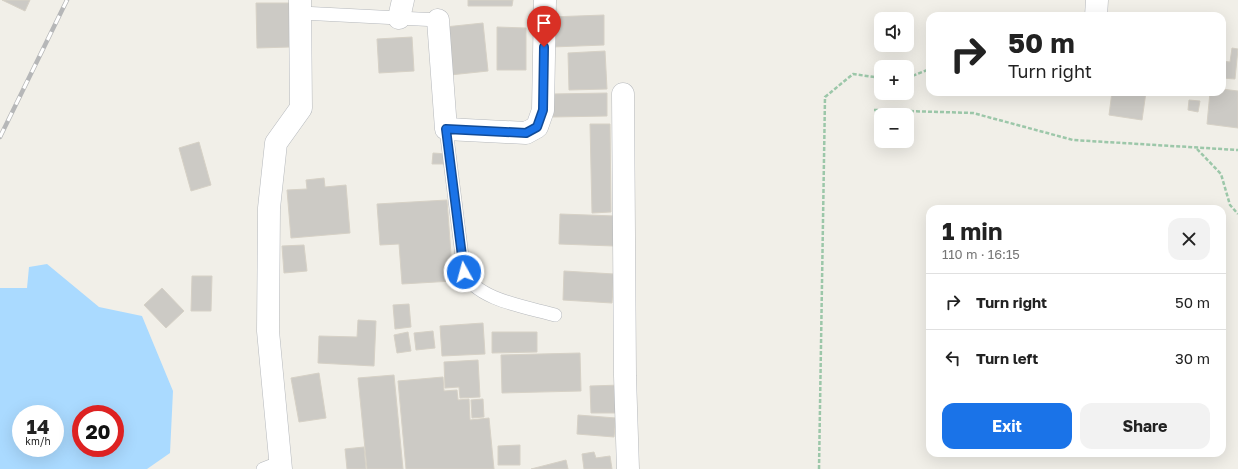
<!DOCTYPE html>
<meta charset="utf-8">
<style>
:root{--surface:#fff;--page:#f2f2f2;--text:#222;--muted:#767676;--line:#e0e0e0;--accent:#1a73e8}
body{margin:0;font-family:"Golos Text",sans-serif;background:var(--page);color:var(--text);height:100vh;display:flex;flex-direction:column;font-size:15px;white-space:nowrap}
*{box-sizing:border-box;margin:0}
p{font-size:13px;color:var(--muted)}
.icon{flex:none;width:22px;height:22px;fill:none;stroke:currentColor;stroke-width:2;stroke-linecap:round;stroke-linejoin:round}
.map{position:relative;flex:1;overflow:hidden}
.sheet{position:absolute;left:926px;top:205px;width:300px;height:252px;display:flex;flex-direction:column;background:var(--surface);border-radius:12px;box-shadow:0 4px 16px #0002}
.sheet>*{flex:none}
.banner{position:absolute;left:926px;top:12px;width:300px;height:84px;border-radius:12px;box-shadow:0 4px 16px #0002;background:#fff;color:var(--text);overflow:hidden}
.tools{position:absolute;left:874px;top:12px;display:grid;gap:8px}
.tools a{display:grid;place-items:center;width:40px;height:40px;border-radius:8px;background:var(--surface);box-shadow:0 4px 16px #0002;font-size:20px}
.speed{position:absolute;left:12px;top:405px;display:flex;gap:8px;font-size:20px;font-weight:700;text-align:center}
.speed>*{display:grid;place-content:center;width:52px;height:52px;border-radius:50%;background:var(--surface);box-shadow:0 4px 16px #0002;line-height:1}
.speed small{font-size:10px;font-weight:400}
.speed .limit{border:6px solid #d22;background:#fff;color:#111}
.pin{position:absolute;display:grid;place-items:center;width:34px;height:34px;color:#fff;margin:-41px -17px;border-radius:50% 50% 50% 0;rotate:-45deg;box-shadow:0 0 4px #0007}
.pin .icon{rotate:45deg}
.me{position:absolute;width:44px;margin:-22px;rotate:353deg;stroke-linejoin:round;filter:drop-shadow(0 0 3px #0008)}
.turn{display:flex;align-items:center;gap:14px;height:84px;padding:0 16px;font-size:18px}
.turn .icon{width:52px;height:52px;stroke-width:2.5}
.turn b{display:block;font-size:28px;line-height:34px}
.round{display:grid;place-items:center;flex:none;width:42px;height:42px;border-radius:12px;background:var(--page)}
.overview{display:flex;align-items:center;justify-content:space-between;height:68px;padding:0 16px}
h1{font-size:24px;font-weight:700;line-height:30px}
.action{display:flex;gap:8px;margin-top:auto;padding:8px 16px}
.action a{flex:1;height:46px;border-radius:12px;background:var(--accent);color:#fff;font-size:16px;font-weight:700;line-height:46px;text-align:center}
.action a+a{background:var(--page);color:var(--text)}
ul{padding:0;list-style:none}
li{display:flex;align-items:center;gap:12px;height:56px;padding:0 16px;border-top:1px solid var(--line)}
li div{flex:1}
li b{display:block;font-size:15px}
li em{font-style:normal}
.map>svg:first-child{display:block}
.water{fill:#aadaff;fill-rule:evenodd}
.building{fill:#cccac5;stroke:#d6d1c6}
.lines{fill:none;stroke-linecap:round;stroke-linejoin:round}
.service-casing{stroke:#b5b8bc;stroke-width:14}
.minor-casing{stroke:#b5b8bc;stroke-width:23}
.path{stroke:#9cc7a9;stroke-width:2.5;stroke-dasharray:4 2;stroke-linecap:butt}
.service{stroke:#fff;stroke-width:13}
.minor{stroke:#fff;stroke-width:22}
.rail-casing{stroke:#b6b7b8;stroke-width:4.5}
.rail{stroke:#fff;stroke-width:3;stroke-dasharray:9;stroke-linecap:butt}
.route-casing{stroke:#114b97;stroke-width:10}
.route{stroke:#1a73e8;stroke-width:7}
</style>
<div class="map">
<svg width="1238" height="469" viewBox="0 0 1238 469">
<rect width="100%" height="100%" fill="#f1efe8"/>
<!-- water -->
<path class="water" d="M 47,264 L 99,307 L 142,316 L 173,391 L 170,453 L 147,469 L 0,469 L 0,288 L 27,288 L 29,267 ZM 21,414 L 55,414 L 55,448 L 21,448 ZM 81,414 L 115,414 L 115,448 L 81,448 Z"/>
<!-- building -->
<g class="building">
<path d="M 2,0 L 30,0 L 25,11 Z"/>
<path d="M 468,0 L 513,0 L 512,6 L 468,6 Z"/>
<path d="M 256,3 L 289,3 L 290,47 L 257,48 Z"/>
<path d="M 604,15 L 604,45 L 552,47 L 551,17 Z"/>
<path d="M 483,23 L 488,71 L 450,75 L 445,27 Z"/>
<path d="M 497,27 L 526,28 L 526,70 L 497,70 Z"/>
<path d="M 412,37 L 414,71 L 379,73 L 377,39 Z"/>
<path d="M 1232,48 L 1238,49 L 1235,79 L 1222,78 L 1222,61 L 1230,62 Z"/>
<path d="M 605,51 L 607,89 L 569,90 L 568,53 Z"/>
<path d="M 1222,89 L 1238,91 L 1238,128 L 1207,124 L 1210,92 L 1222,92 Z"/>
<path d="M 1112,92 L 1146,92 L 1142,120 L 1109,115 Z"/>
<path d="M 607,93 L 607,116 L 553,117 L 552,94 Z"/>
<path d="M 1189,100 L 1200,101 L 1198,112 L 1188,110 Z"/>
<path d="M 590,124 L 610,124 L 611,212 L 592,213 Z"/>
<path d="M 199,142 L 211,185 L 191,191 L 179,148 Z"/>
<path d="M 433,153 L 448,154 L 447,164 L 432,164 Z"/>
<path d="M 324,178 L 325,187 L 346,185 L 350,233 L 291,238 L 287,190 L 307,189 L 306,180 Z"/>
<path d="M 447,200 L 453,281 L 402,284 L 399,244 L 380,245 L 377,204 Z"/>
<path d="M 560,214 L 615,216 L 614,246 L 559,244 Z"/>
<path d="M 304,245 L 307,271 L 284,273 L 282,246 Z"/>
<path d="M 564,271 L 614,274 L 612,303 L 563,300 Z"/>
<path d="M 192,276 L 212,276 L 211,311 L 191,311 Z"/>
<path d="M 162,288 L 184,311 L 166,328 L 144,305 Z"/>
<path d="M 409,304 L 411,327 L 395,329 L 393,305 Z"/>
<path d="M 358,320 L 376,321 L 374,366 L 318,363 L 319,336 L 357,337 Z"/>
<path d="M 483,323 L 485,354 L 442,356 L 440,326 Z"/>
<path d="M 433,331 L 435,348 L 416,350 L 414,333 Z"/>
<path d="M 408,332 L 411,351 L 397,353 L 394,335 Z"/>
<path d="M 492,332 L 537,332 L 537,352 L 492,353 Z"/>
<path d="M 580,353 L 581,391 L 502,393 L 501,355 Z"/>
<path d="M 478,360 L 480,397 L 460,398 L 459,387 L 445,388 L 444,362 Z"/>
<path d="M 319,373 L 326,418 L 299,422 L 291,378 Z"/>
<path d="M 394,375 L 403,469 L 367,469 L 358,378 Z"/>
<path d="M 443,377 L 444,391 L 457,390 L 458,400 L 469,399 L 470,420 L 489,418 L 494,469 L 406,469 L 398,381 Z"/>
<path d="M 621,385 L 622,413 L 591,413 L 590,386 Z"/>
<path d="M 483,399 L 484,417 L 472,418 L 471,400 Z"/>
<path d="M 578,415 L 616,418 L 614,437 L 577,434 Z"/>
<path d="M 520,445 L 520,465 L 498,465 L 498,446 Z"/>
<path d="M 364,447 L 366,469 L 347,469 L 345,449 Z"/>
<path d="M 594,452 L 596,458 L 610,456 L 612,469 L 584,469 L 582,454 Z"/>
<path d="M 566,460 L 568,469 L 531,469 Z"/>
</g>
<g class="lines">
<!-- service casing -->
<g class="service-casing">
<g id="service">
<path d="M 301,13 L 438,20"/>
<path d="M 446,129 L 464,272 C 476,300 527,307 555,315"/>
<path d="M 263,469 L 281,462"/>
</g>
</g>
<!-- minor casing -->
<g class="minor-casing">
<g id="minor">
<path d="M 1096,16 L 1097,0"/>
<path d="M 399,18 L 403,0"/>
<path d="M 438,20 L 446,129 L 526,133 L 537,127 L 543,110 L 545,0"/>
<path d="M 623,94 L 625,376 L 628,469"/>
<path d="M 281,469 L 268,331 L 269,208 L 276,143 L 301,108 L 300,0"/>
</g>
</g>
<!-- path -->
<g class="path">
<path d="M 907,78 L 930,69"/>
<path d="M 874,110 L 973,113 L 1073,140 L 1238,150"/>
<path d="M 1197,149 L 1221,174 L 1230,205 L 1238,214"/>
<path d="M 819,469 L 825,97 L 853,74 L 881,78"/>
</g>
<!-- service -->
<use href="#service" class="service"/>
<!-- minor -->
<use href="#minor" class="minor"/>
<!-- rail casing -->
<g class="rail-casing">
<path id="rail" d="M 0,137 L 67,0"/>
</g>
<!-- rail -->
<use href="#rail" class="rail"/>
</g>
<g class="lines">
<!-- route casing -->
<g class="route-casing">
<path id="route" d="M 464,272 L 446,129 L 526,133 L 537,127 L 543,110 L 544,47"/>
</g>
<!-- route -->
<use href="#route" class="route"/>
</g>
</svg>
<div class="tools">
<a><svg class="icon" aria-label="sound" viewBox="0 0 24 24"><path d="M4 9h4l5-4v14l-5-4H4zM17 9q2 3 0 6"/></svg></a>
<a>+</a>
<a>−</a>
</div>
<div class="speed"><div>14<small>km/h</small></div><div class="limit">20</div></div>
<div class="pin" style="left:544px;top:47px;background:#d93025"><svg class="icon" aria-label="arrive" viewBox="0 0 24 24"><path d="M6 21V4h12l-3 4 3 4H6"/></svg></div>
<svg class="me" style="left:464px;top:272px" viewBox="-20 -20 40 40"><circle r="17" fill="#1a73e8" stroke="#fff" stroke-width="3"/><path d="M0-11L8 9 0 5-8 9z" fill="#fff"/></svg>
<div class="banner">
<div class="turn"><svg class="icon" aria-label="right" viewBox="0 0 24 24"><path d="M7 20v-9h11M14 6l5 5-5 5"/></svg><div><b>50 m</b>Turn right</div></div>
</div>
<section class="sheet">
<div class="overview"><div><h1>1 min</h1><p>110 m · 16:15</p></div><a class="round"><svg class="icon" aria-label="close" viewBox="0 0 24 24"><path d="M6 6l12 12M18 6L6 18"/></svg></a></div>
<ul>
<li><svg class="icon" aria-label="right" viewBox="0 0 24 24"><path d="M7 20v-9h11M14 6l5 5-5 5"/></svg><div><b>Turn right</b></div><em>50 m</em></li>
<li><svg class="icon" aria-label="left" viewBox="0 0 24 24"><path d="M17 20v-9H6M10 6l-5 5 5 5"/></svg><div><b>Turn left</b></div><em>30 m</em></li>
</ul>
<div class="action"><a>Exit</a><a>Share</a></div>
</section>
</div>
